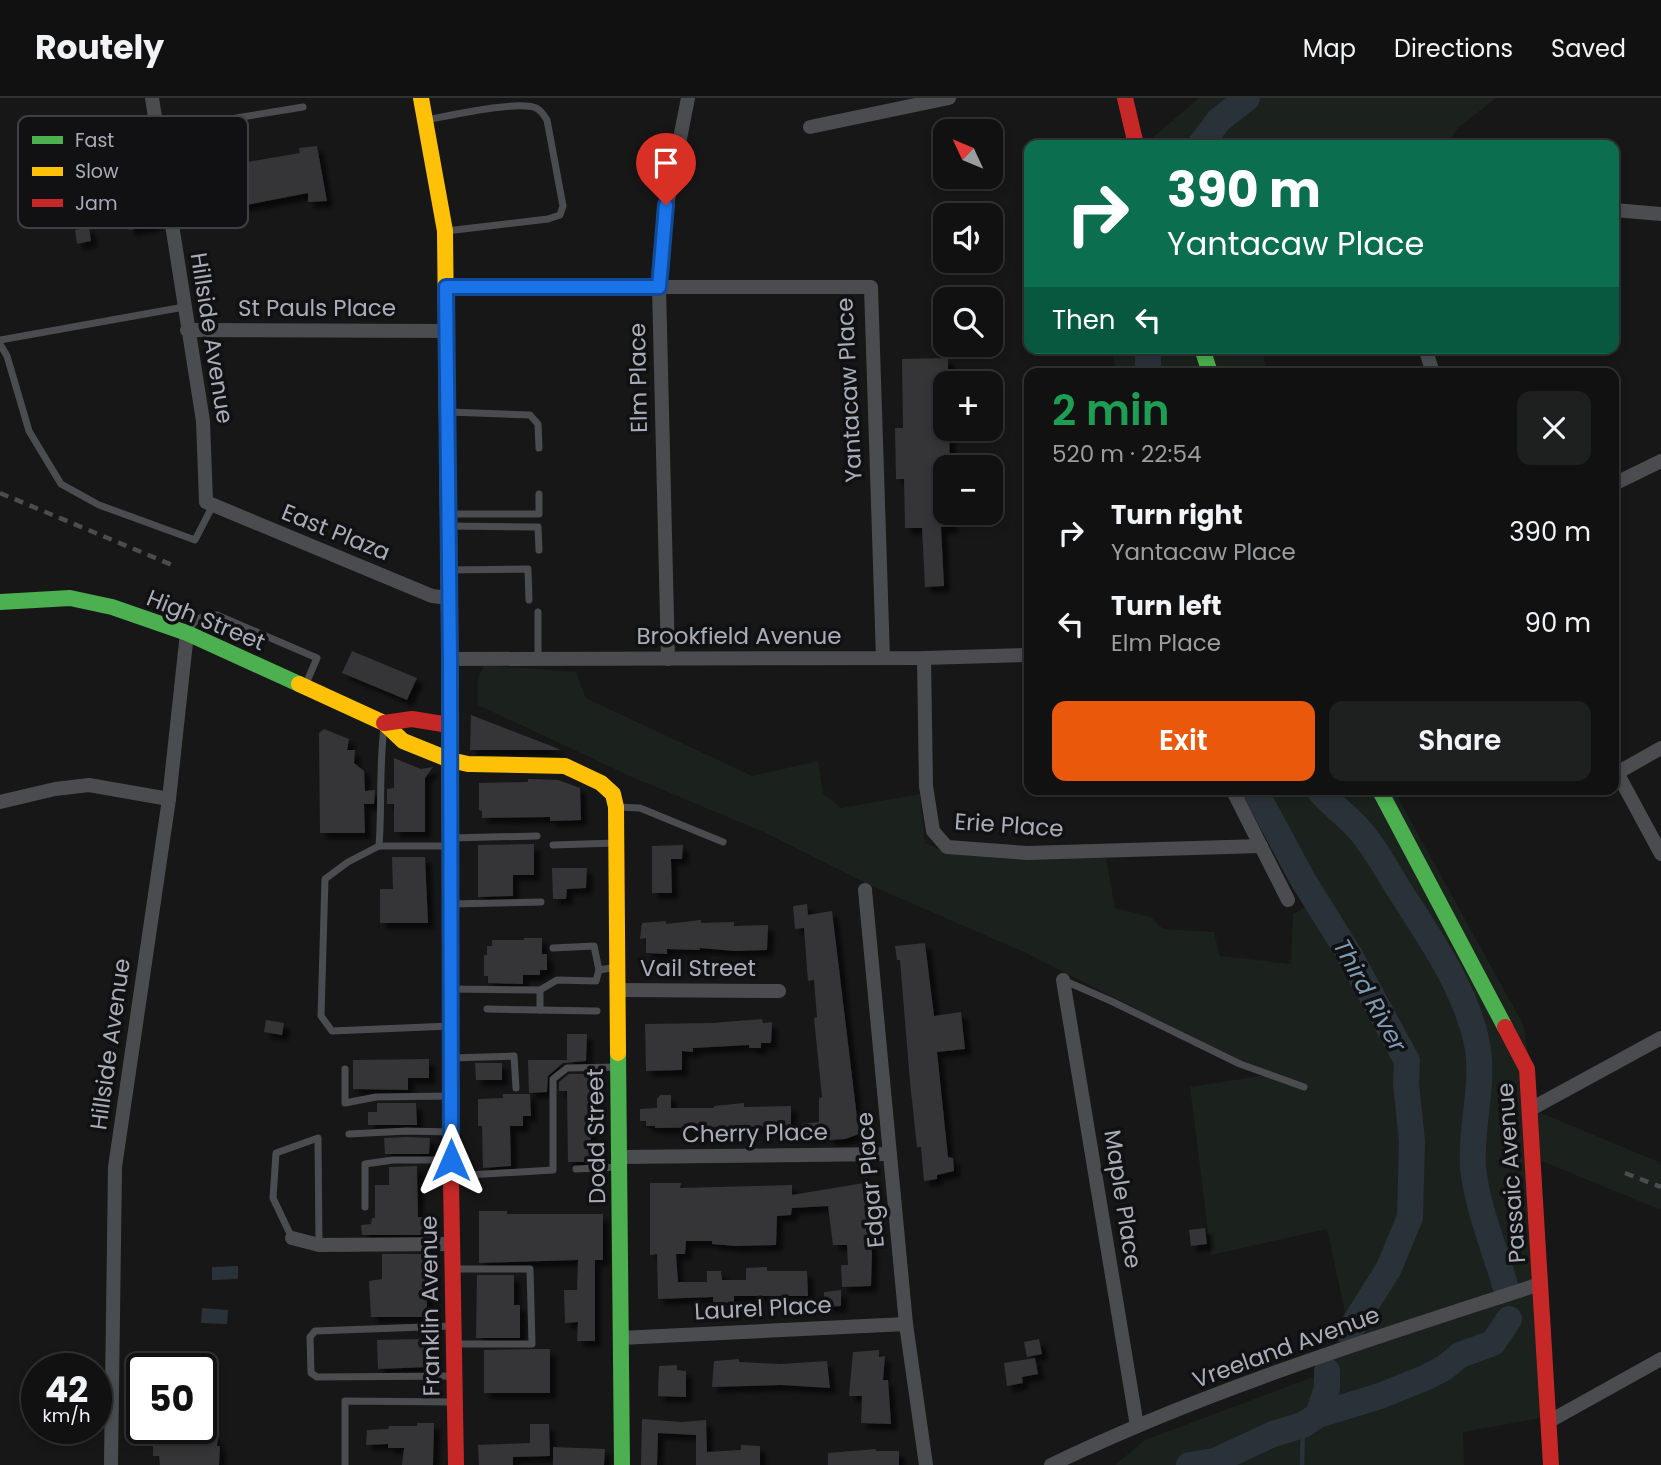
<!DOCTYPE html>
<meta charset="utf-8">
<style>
:root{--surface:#111;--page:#1e1f1f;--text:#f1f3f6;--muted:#9c9d9f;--line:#303131;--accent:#ea580c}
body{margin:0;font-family:Poppins,sans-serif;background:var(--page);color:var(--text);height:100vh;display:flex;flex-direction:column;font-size:26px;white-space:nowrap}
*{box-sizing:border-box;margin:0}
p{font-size:23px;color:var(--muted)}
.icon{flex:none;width:38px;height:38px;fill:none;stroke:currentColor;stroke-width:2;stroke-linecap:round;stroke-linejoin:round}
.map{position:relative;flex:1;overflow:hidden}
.details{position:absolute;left:1024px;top:270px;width:595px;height:427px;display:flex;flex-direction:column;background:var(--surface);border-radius:14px;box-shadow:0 4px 10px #0003,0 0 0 2px var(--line)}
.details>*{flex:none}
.hud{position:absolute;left:1024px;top:42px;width:595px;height:214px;border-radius:14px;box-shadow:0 4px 10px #0003,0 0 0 2px var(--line);background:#0b6e4f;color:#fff;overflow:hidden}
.needle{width:46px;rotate:314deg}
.tools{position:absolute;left:933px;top:21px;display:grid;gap:14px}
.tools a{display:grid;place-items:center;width:70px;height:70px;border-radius:14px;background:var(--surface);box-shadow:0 4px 10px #0003,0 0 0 2px var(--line);font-size:35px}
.speed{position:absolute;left:21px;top:1255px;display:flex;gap:14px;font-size:35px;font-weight:700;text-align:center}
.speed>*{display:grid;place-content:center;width:91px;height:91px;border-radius:50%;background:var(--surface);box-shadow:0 4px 10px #0003,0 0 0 2px var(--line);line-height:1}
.speed small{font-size:18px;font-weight:400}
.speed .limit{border:4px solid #111;border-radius:10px;background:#fff;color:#111}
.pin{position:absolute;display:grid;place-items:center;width:60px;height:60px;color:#fff;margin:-72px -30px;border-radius:50% 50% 50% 0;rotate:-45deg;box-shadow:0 0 7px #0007}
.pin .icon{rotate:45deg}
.me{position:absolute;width:77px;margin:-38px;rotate:0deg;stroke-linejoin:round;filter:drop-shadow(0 0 5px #0008)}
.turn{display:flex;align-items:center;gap:24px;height:147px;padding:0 28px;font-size:32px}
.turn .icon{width:91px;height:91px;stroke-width:2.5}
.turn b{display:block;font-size:49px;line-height:60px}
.then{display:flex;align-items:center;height:66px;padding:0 28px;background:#0003;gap:14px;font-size:26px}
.round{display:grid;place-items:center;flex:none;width:74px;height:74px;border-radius:14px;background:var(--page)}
.head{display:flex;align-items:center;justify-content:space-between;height:119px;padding:0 28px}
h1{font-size:42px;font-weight:600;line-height:52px;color:#1e9e55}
.button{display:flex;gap:14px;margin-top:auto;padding:14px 28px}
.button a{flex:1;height:80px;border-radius:14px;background:var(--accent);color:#fff;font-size:28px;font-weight:600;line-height:80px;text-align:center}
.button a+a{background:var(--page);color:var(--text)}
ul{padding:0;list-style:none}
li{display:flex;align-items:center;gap:21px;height:91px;padding:0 28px}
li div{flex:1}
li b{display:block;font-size:26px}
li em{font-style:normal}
header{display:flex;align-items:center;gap:42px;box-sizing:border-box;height:98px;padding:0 35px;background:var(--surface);border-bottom:2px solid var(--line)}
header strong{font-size:33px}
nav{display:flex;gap:38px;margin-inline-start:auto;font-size:24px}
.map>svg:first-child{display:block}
.green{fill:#1b211c}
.water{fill:#2a3239}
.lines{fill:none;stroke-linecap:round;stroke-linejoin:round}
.stream{stroke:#2a3239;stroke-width:4.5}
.river{stroke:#2a3239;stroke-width:26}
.building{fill:#343537;filter:url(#shadow)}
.lane{stroke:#4b4c50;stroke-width:7}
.street{stroke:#4b4c50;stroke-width:14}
.fast{stroke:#4caf50;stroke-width:16}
.slow{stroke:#ffc107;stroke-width:16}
.jam{stroke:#c62828;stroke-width:16}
.rail{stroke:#4b4c4f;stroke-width:4.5;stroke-dasharray:9 7;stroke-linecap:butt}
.route-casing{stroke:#114b97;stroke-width:18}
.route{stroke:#1a73e8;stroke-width:12}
.labels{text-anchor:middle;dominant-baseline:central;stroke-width:7;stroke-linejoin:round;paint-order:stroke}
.street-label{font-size:23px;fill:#a8adb8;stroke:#111113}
.water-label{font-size:24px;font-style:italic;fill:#7f9bb3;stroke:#111113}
.key{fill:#111113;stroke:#3e4045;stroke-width:2}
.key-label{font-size:19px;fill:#a8adb8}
</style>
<header>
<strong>Routely</strong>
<nav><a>Map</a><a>Directions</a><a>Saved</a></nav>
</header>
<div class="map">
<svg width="1661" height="1367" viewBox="0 0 1661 1367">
<defs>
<filter id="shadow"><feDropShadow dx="6" dy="6" stdDeviation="2" flood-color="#0009"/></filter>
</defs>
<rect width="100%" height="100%" fill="#171717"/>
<!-- green -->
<g class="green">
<path d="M 1199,0 L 1496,0 L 1459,29 L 1446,47 L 1144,47 Z"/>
<path d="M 1113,250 L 1263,250 L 1266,275 L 1115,275 Z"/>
<path d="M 484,567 L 576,574 L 586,600 L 752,678 L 818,663 L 823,696 L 841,710 L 920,696 L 925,745 L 951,756 L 1106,760 L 1115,810 L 1151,819 L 1163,831 L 1214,834 L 1220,858 L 1291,866 L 1293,816 L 1316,803 L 1349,856 L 1407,963 L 1406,986 L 1411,1034 L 1413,962 L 1257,691 L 1393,691 L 1523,926 L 1539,1014 L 1661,1065 L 1661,1112 L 1539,1062 L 1552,1318 L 1463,1334 L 1464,1367 L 1115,1367 L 1145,1342 L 1313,1279 L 1348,1228 L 1327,1131 L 1211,1157 L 1190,989 L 1266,977 L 1024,854 L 865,785 L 766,735 L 632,679 L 478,607 L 478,580 Z"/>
</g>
<!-- water -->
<g class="water">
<path d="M 238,1168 L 238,1181 L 212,1182 L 212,1169 Z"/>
<path d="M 202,1210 L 228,1212 L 227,1226 L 201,1225 Z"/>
</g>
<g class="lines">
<!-- stream -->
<path class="stream" d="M 1302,1367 L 1303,1327"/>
<!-- river -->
<g class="river">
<path d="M 1200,47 L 1219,22 L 1247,0"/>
<path d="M 1148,250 L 1148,275"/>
<path d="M 1254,691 L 1303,782 L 1349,856 L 1407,963 L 1406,986 L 1412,1043 L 1410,1119 L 1389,1170 L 1349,1234"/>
<path d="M 1318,691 C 1329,705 1344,715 1356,728 C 1373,746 1385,769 1398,790 C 1428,837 1463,886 1476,941 C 1486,984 1470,1026 1473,1069 C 1477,1109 1494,1149 1505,1187"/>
<path d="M 1318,1317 L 1380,1298 L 1427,1279 L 1444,1270 L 1460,1257 L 1493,1245 L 1509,1221"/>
<path d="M 1189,1367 L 1215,1363 L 1273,1336 L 1303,1327 L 1318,1317 L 1327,1290 L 1327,1273"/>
</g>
</g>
<!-- building -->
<g class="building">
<path d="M 317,48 L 327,103 L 308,104 L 308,95 L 231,110 L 231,118 L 220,118 L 211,67 L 229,63 L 230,67 L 300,55 L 299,50 Z"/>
<path d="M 145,83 L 155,127 L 129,132 L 126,114 L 131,112 L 127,86 Z"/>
<path d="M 89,129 L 91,143 L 77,146 L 75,132 Z"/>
<path d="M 948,260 L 948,285 L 945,285 L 945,331 L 949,331 L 950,369 L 945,369 L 945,415 L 951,415 L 952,429 L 941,429 L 944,488 L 925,489 L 922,430 L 905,430 L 904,381 L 896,381 L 895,330 L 903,330 L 902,261 Z"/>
<path d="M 352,553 L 417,580 L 407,602 L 342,575 Z"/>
<path d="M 471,617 L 559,651 L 559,652 L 470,652 Z"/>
<path d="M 324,631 L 349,641 L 347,652 L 355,652 L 354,665 L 364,673 L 365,693 L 375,692 L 374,706 L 364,706 L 365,735 L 320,735 L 319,635 Z"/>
<path d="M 394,660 L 421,671 L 433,669 L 425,680 L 425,734 L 394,734 L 394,706 L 387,706 L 387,691 L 394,690 Z"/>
<path d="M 528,681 L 558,682 L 580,690 L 581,722 L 550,723 L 550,719 L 482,720 L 482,713 L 479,712 L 479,685 L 528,684 Z"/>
<path d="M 534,746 L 534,777 L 513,777 L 513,798 L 478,799 L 478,747 Z"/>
<path d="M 683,747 L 682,761 L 671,761 L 672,795 L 652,795 L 652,748 Z"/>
<path d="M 392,759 L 425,759 L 428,825 L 380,825 L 380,791 L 393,791 Z"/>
<path d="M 552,770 L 587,770 L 586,790 L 567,791 L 566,801 L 553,801 Z"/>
<path d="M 807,806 L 808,817 L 832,813 L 859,1036 L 845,1041 L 829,1042 L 828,1035 L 803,1039 L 802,1026 L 819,1024 L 819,1000 L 822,999 L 814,920 L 817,919 L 814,882 L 808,883 L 804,830 L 795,831 L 793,808 Z"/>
<path d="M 701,822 L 701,825 L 734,824 L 734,828 L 768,827 L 767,852 L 735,853 L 700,850 L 700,852 L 667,851 L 667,856 L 646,855 L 646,840 L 640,841 L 642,825 L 666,823 L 666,826 Z"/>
<path d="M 524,840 L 542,840 L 542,856 L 547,856 L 547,872 L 540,872 L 540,877 L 523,877 L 523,886 L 488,885 L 488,878 L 484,878 L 484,857 L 487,857 L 487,848 L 492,848 L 492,842 L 524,842 Z"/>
<path d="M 925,845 L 934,918 L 961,914 L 965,951 L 937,954 L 948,1059 L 953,1060 L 954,1073 L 937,1077 L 937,1081 L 924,1083 L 921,1049 L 917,1049 L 910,984 L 900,862 L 897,862 L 895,848 Z"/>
<path d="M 762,921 L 763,925 L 772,924 L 771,945 L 761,945 L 761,950 L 749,950 L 749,947 L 693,950 L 693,954 L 682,953 L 682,972 L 646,973 L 645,926 L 712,925 Z"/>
<path d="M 266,922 L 284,925 L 282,937 L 264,934 Z"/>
<path d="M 567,936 L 587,936 L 586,963 L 563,965 L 548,978 L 547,994 L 529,995 L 528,962 L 567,962 Z"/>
<path d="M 429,961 L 429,980 L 408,980 L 408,992 L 353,991 L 353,962 Z"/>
<path d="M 475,965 L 502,965 L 502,982 L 476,982 Z"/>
<path d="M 569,976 L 590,976 L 591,1064 L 568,1064 L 567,993 L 559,993 L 559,984 Z"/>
<path d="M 503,996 L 530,996 L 531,1018 L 523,1018 L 523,1028 L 510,1028 L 511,1068 L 483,1070 L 482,1028 L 478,1028 L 478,1001 L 503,1000 Z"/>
<path d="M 660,997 L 671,997 L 671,1010 L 714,1010 L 714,1008 L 744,1005 L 744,1009 L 791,1008 L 791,1028 L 655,1030 L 655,1028 L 646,1028 L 646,1023 L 640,1023 L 640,1011 L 657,1010 L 657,1001 Z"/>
<path d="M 377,1005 L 416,1005 L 417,1027 L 368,1027 L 368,1014 L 377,1014 Z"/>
<path d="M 407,1039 L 430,1040 L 429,1056 L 385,1056 L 384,1040 Z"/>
<path d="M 417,1068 L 418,1119 L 426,1119 L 427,1137 L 362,1137 L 361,1127 L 371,1126 L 372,1120 L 375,1120 L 375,1087 L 389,1087 L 389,1069 Z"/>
<path d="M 650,1085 L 681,1085 L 680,1090 L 792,1087 L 792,1097 L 864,1085 L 872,1156 L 871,1188 L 842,1189 L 841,1167 L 848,1167 L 847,1147 L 833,1147 L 828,1108 L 792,1110 L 791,1117 L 777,1118 L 776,1147 L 736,1148 L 712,1146 L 712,1143 L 686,1143 L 685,1156 L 676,1156 L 678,1184 L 707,1184 L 707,1173 L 721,1173 L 722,1182 L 746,1182 L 746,1170 L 767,1169 L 767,1173 L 807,1173 L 808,1198 L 734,1198 L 734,1205 L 713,1204 L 713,1199 L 658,1201 L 657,1156 L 650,1157 Z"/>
<path d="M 479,1113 L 507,1113 L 507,1116 L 603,1116 L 603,1162 L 595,1162 L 595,1243 L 577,1243 L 578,1224 L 565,1225 L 564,1192 L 577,1192 L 578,1162 L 479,1165 Z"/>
<path d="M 1205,1130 L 1207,1146 L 1191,1148 L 1189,1132 Z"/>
<path d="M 382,1156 L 429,1156 L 431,1159 L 430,1193 L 427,1193 L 427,1219 L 371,1219 L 369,1183 L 382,1181 Z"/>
<path d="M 477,1177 L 514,1177 L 514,1207 L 520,1207 L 520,1240 L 476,1240 Z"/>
<path d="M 841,1192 L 841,1208 L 824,1209 L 824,1194 Z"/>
<path d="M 421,1241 L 428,1241 L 429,1269 L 378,1271 L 377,1242 Z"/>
<path d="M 1039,1241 L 1042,1256 L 1027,1259 L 1024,1244 Z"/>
<path d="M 536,1251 L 550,1251 L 550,1295 L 484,1295 L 484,1252 Z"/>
<path d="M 879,1252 L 879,1259 L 885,1258 L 883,1282 L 888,1282 L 891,1326 L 861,1325 L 862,1298 L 849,1298 L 853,1254 Z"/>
<path d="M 1035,1260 L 1038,1276 L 1022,1279 L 1023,1285 L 1007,1288 L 1004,1265 Z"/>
<path d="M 739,1261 L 739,1264 L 781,1266 L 827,1263 L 830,1290 L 781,1287 L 712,1289 L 714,1263 Z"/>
<path d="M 677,1267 L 677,1272 L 686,1273 L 686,1299 L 658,1298 L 659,1268 Z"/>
<path d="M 642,1321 L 682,1324 L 706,1322 L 707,1354 L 741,1352 L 741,1347 L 760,1348 L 760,1367 L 696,1367 L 696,1337 L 658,1335 L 657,1367 L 641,1367 Z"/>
<path d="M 417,1325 L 434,1325 L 433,1367 L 402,1367 L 404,1350 L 388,1350 L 388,1346 L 366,1347 L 367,1332 L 388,1331 L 389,1328 L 417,1328 Z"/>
<path d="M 530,1326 L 549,1326 L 550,1358 L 513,1359 L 513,1367 L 479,1367 L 478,1347 L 530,1345 Z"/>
<path d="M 160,1336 L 214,1336 L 214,1341 L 218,1341 L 217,1348 L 220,1348 L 219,1367 L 160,1367 L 159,1358 L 153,1358 L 153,1343 L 160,1344 Z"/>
<path d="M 553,1349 L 605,1351 L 604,1367 L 553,1367 Z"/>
<path d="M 876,1351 L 876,1353 L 899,1353 L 899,1367 L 828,1367 L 828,1355 Z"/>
</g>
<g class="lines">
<!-- lane -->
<g class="lane">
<path d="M 426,22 C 449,18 517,2 536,10 C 541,12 544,17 547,22 L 563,108 L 560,117 L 548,121 L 446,133"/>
<path d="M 157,33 L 303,9"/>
<path d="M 0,242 L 184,209"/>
<path d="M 0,246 L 7,258 L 29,333 L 61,386 L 99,407 L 195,442 L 213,407"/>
<path d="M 448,314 L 530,317 L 538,326 L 539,350"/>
<path d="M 449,416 L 539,416 L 539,396"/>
<path d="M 449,428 L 538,429 L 539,452"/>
<path d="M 450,472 L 528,471 L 529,502"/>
<path d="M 187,534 C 196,521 201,516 217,517 L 317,560 L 305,588"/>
<path d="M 538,560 L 538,514"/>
<path d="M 617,709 L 640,710 L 723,744"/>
<path d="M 450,740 L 537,738"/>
<path d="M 553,747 L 616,745"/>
<path d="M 379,748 C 382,709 379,669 384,629"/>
<path d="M 450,748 L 379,748 L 348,764 L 325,781 L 321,918 L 332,933 L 450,928"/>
<path d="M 451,806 L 541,804"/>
<path d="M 553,850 L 594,848 L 599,872"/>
<path d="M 1063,882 L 1111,903 L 1240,966 L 1304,989"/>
<path d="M 451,891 L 540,892 L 557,882 L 596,883 L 599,872 L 617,869"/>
<path d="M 540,892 L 540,912"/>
<path d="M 487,911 L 597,913"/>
<path d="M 451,960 L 514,958 L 516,990"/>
<path d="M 345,971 L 345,1005 L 376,999 L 450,998"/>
<path d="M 349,1036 L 407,1033 L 450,1034"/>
<path d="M 576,1071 L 619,1069"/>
<path d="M 452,1078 L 553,1072 L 553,981 L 567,970 L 618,969"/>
<path d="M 365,1109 L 365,1066 L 393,1062 L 450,1062"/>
<path d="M 292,1140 L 273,1100 L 276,1055 L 318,1040 L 319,1147"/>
<path d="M 453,1171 L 530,1171 L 532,1246 L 454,1246"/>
<path d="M 452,1228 L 315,1233 L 310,1239 L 311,1275 L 317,1279 L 453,1278"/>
<path d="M 345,1367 L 345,1303 L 454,1304"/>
</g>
<!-- street -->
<g class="street">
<path d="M 152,0 L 203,323 L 206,404 L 432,498 L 449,500"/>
<path d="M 810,29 L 949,0"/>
<path d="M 1614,112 L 1661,116"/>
<path d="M 446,189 L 871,189 L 883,560"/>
<path d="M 187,232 L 446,233"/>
<path d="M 1425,250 L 1433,275"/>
<path d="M 1614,386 L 1661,363"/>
<path d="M 924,560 L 926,688 L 933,733 L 947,749 L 1027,755 L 1261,748"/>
<path d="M 450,561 L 924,560 L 1029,557"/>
<path d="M 668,561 L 659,189 L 663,127 L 688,0"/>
<path d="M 1614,669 L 1661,756"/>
<path d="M 1617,675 L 1661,650"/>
<path d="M 1232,691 L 1288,802"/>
<path d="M 0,704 L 55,691 L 89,687 L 169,701"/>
<path d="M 865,792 L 906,1226 L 926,1367"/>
<path d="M 1063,882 L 1137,1328"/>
<path d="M 618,892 L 779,893"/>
<path d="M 1529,1012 L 1661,940"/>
<path d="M 620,1059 L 890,1056"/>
<path d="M 292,1140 L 319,1147 L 451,1146"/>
<path d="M 621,1240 L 906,1226"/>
<path d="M 1548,1324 L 1661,1261"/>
<path d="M 111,1367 L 115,1069 L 169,701 L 187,535"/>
<path d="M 1051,1367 C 1208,1291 1375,1240 1540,1186"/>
</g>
<!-- fast -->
<g class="fast">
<path d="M 1202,250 L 1210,275"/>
<path d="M 0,504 L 70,500 L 112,509 L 187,535 L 299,586"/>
<path d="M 449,516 L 451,1083"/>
<path d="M 1379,691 L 1505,929"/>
<path d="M 618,955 L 622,1367"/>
</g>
<!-- slow -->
<g class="slow">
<path d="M 421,0 L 445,133 L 449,516"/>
<path d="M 299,586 L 384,625 L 403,643 L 450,662 L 468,666 L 565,668 L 601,685 L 613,696 L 616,709 L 618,955"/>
</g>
<!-- jam -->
<g class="jam">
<path d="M 1125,0 L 1136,47"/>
<path d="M 384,625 L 412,621 L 449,627"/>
<path d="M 1505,929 L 1527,971 L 1551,1367"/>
<path d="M 451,1083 L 456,1367"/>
</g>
<!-- rail -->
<g class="rail">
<path d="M 0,395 L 177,469"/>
<path d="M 1625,1075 L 1661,1089"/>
</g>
</g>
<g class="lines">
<!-- route casing -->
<g class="route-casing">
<path id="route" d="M 451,1062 L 450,562 L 446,189 L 659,189 L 666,107"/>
</g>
<!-- route -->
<use href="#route" class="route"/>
</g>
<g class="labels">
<!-- street labels -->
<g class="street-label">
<text x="317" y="210">St Pauls Place</text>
<text transform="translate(212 240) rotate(81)">Hillside Avenue</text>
<text transform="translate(638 280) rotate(-91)">Elm Place</text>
<text transform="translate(849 292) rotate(-93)">Yantacaw Place</text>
<text transform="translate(336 434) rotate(22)">East Plaza</text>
<text transform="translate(206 522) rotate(22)">High Street</text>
<text x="739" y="538">Brookfield Avenue</text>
<text transform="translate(1009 727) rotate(4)">Erie Place</text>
<text x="698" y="870">Vail Street</text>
<text transform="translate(110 946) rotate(-82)">Hillside Avenue</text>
<text transform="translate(755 1035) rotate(-1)">Cherry Place</text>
<text transform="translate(596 1038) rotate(-91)">Dodd Street</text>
<text transform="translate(1511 1075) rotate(-94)">Passaic Avenue</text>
<text transform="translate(870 1082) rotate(-95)">Edgar Place</text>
<text transform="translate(1123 1101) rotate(81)">Maple Place</text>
<text transform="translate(430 1208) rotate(-91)">Franklin Avenue</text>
<text transform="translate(763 1210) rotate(-3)">Laurel Place</text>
<text transform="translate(1286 1249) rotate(-20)">Vreeland Avenue</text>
</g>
<!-- water labels -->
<g class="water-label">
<text transform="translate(1370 897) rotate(61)">Third River</text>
</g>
</g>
<!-- legend -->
<rect x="18" y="18" width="230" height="112" rx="10" class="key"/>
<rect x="32" y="38" width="31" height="8" fill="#4caf50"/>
<rect x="32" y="69" width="31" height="9" fill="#ffc107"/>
<rect x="32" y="101" width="31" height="8" fill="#c62828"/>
<g class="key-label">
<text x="75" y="49">Fast</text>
<text x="75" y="80">Slow</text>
<text x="75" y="112">Jam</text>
</g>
</svg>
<div class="tools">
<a><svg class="needle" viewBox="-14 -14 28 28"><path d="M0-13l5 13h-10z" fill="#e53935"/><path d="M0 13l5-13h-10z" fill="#9c9d9f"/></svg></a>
<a><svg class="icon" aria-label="sound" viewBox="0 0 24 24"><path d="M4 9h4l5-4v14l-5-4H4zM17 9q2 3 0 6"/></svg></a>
<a><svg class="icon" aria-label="search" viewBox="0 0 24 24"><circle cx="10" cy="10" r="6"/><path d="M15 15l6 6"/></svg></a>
<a>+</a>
<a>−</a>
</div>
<div class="speed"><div>42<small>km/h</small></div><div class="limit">50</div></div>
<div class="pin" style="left:666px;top:107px;background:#d93025"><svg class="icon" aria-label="arrive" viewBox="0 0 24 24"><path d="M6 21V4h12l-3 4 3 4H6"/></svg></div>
<svg class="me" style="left:451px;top:1062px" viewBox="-20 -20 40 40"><path d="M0-17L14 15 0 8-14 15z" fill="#1a73e8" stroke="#fff" stroke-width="4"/></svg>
<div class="hud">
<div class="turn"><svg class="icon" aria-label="right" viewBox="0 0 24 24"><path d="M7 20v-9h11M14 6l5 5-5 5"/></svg><div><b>390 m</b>Yantacaw Place</div></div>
<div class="then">Then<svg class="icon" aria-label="left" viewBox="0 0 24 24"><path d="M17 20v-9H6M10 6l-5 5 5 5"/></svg></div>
</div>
<section class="details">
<div class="head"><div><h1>2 min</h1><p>520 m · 22:54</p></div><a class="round"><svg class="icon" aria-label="close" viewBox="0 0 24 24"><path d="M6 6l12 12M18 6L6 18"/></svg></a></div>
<ul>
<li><svg class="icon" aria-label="right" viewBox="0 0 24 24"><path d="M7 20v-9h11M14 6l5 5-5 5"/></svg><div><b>Turn right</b><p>Yantacaw Place</p></div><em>390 m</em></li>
<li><svg class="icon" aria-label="left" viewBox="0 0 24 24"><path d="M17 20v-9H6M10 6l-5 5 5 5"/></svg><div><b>Turn left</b><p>Elm Place</p></div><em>90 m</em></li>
</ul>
<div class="button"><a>Exit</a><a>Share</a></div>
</section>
</div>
